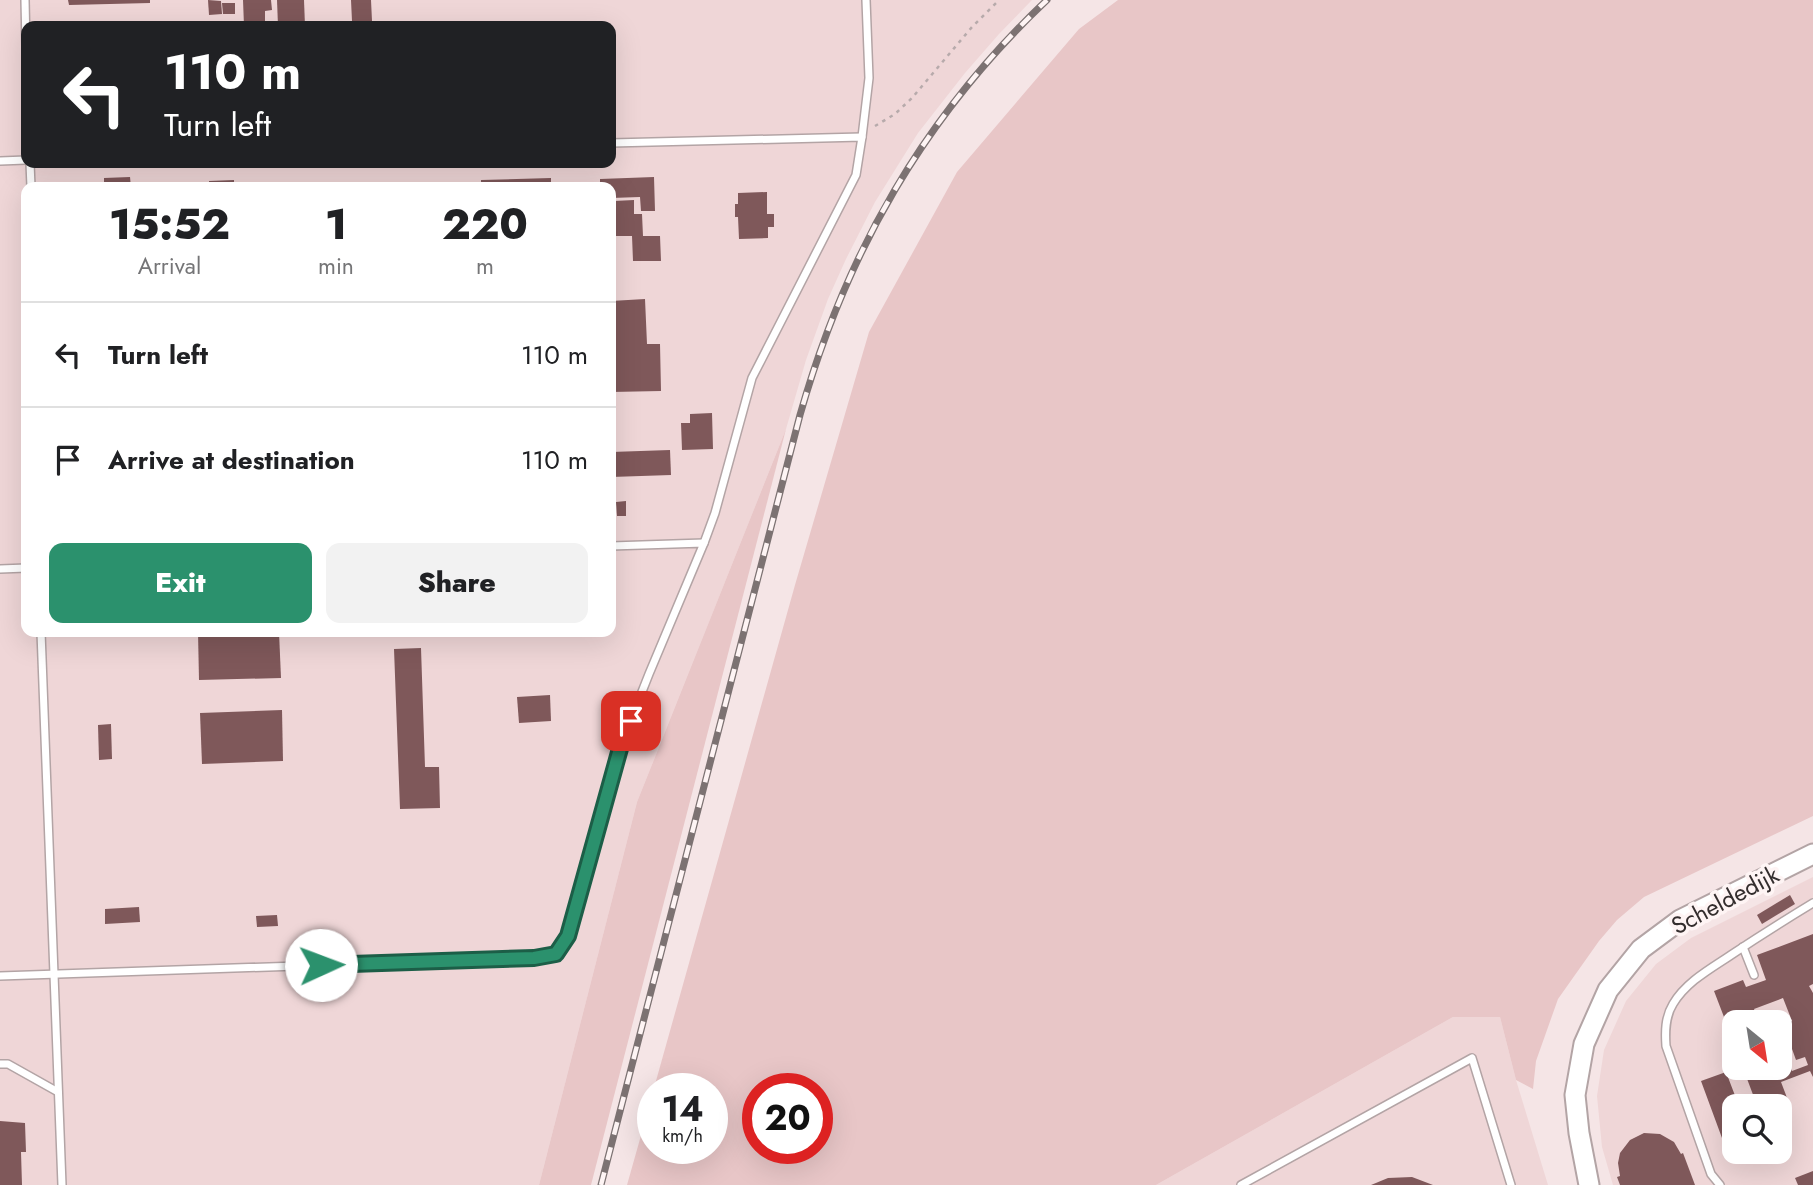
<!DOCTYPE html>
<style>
:root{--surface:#fff;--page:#f2f2f2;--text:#202124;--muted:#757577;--line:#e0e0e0;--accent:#2b916d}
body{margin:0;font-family:Jost,sans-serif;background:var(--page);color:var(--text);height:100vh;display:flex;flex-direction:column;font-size:26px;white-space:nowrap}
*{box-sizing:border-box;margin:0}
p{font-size:23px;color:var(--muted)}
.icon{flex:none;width:38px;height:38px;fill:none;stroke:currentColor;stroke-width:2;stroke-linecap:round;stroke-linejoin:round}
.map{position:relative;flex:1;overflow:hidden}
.sheet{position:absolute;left:21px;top:182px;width:595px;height:455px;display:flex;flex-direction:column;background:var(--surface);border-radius:14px;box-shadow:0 7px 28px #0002}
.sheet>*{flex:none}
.hud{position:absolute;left:21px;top:21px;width:595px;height:147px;border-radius:14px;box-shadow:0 7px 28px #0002;background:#202124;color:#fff;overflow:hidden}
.needle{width:46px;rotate:150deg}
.tools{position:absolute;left:1722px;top:1010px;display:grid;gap:14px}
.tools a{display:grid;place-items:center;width:70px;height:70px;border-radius:14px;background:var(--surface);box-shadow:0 7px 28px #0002;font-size:35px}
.speed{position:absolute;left:637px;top:1073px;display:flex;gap:14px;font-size:35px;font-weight:700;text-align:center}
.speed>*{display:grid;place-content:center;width:91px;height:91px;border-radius:50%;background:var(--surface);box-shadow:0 7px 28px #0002;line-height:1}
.speed small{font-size:18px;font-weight:400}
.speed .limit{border:10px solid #d22;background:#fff;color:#111}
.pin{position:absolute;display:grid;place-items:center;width:60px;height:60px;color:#fff;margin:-30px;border-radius:14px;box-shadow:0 4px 10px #0006}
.me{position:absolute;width:77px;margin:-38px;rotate:88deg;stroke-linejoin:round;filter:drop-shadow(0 0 5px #0008)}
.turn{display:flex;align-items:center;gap:24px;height:147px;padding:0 28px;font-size:32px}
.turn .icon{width:91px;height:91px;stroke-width:2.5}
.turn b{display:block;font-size:49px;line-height:60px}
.eta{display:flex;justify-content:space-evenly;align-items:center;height:119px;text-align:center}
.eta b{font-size:42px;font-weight:800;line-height:49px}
.primary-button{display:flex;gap:14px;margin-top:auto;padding:14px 28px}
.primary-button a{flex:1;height:80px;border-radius:14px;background:var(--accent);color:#fff;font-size:28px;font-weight:800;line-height:80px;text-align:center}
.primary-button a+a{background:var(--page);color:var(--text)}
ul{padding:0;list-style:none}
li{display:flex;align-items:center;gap:21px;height:105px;padding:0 28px;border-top:2px solid var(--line)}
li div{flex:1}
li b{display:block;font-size:26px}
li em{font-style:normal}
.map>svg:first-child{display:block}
.built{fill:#efd6d7;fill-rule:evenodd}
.green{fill:#e8c6c7;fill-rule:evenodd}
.building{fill:#7f585a}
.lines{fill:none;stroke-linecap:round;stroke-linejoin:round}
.lane-casing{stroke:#b3a4a5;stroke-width:10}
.secondary-casing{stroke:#b3a4a5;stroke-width:23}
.path{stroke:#b7aaab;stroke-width:2.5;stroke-dasharray:3.5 5;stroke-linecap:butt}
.lane{stroke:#fff;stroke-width:7}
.secondary{stroke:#fff;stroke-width:19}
.rail-casing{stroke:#7c7272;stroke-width:7}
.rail{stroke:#fef4f4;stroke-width:4.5;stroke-dasharray:13;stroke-linecap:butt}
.route-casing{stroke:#1c5e47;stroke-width:18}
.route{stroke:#2b916d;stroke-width:12}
.labels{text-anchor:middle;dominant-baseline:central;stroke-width:7;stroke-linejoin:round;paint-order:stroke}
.street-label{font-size:24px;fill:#342e2e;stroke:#fef4f4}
</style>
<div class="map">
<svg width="1813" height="1185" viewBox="0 0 1813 1185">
<rect width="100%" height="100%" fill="#f5e5e6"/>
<!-- built -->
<g class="built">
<path d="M 0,0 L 1032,0 L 999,34 L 965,73 L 918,133 L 875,202 L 846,259 L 828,299 L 806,360 L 786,429 L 637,802 L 539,1185 L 0,1185 ZM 26,26 L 611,26 L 611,163 L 26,163 ZM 26,187 L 611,187 L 611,632 L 26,632 Z"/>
<path d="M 1813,877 L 1813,1185 L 1613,1185 L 1602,1147 L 1597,1096 L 1604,1050 L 1626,1001 L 1656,964 L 1691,938 ZM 1734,1022 L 1780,1022 L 1780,1068 L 1734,1068 ZM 1734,1106 L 1780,1106 L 1780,1152 L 1734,1152 Z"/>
<path d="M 1453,1017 L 1500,1017 L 1516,1080 L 1548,1185 L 1156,1185 Z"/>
</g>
<!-- green -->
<g class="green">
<path d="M 1118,0 L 1813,0 L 1813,816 L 1644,897 L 1617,920 L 1599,941 L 1558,999 L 1536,1061 L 1533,1089 L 1516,1080 L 1500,1017 L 1453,1017 L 1156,1185 L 627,1185 L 653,1093 L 653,1148 L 712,1148 L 712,1088 L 654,1088 L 795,585 L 869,332 L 957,172 L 1079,29 ZM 758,1088 L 817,1088 L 817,1148 L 758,1148 Z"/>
<path d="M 786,429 L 591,1185 L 539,1185 L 637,802 Z"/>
</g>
<!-- building -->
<g class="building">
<path d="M 68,0 L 150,0 L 150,3 L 69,5 Z"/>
<path d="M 208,0 L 221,1 L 222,14 L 209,15 Z"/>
<path d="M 243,0 L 271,0 L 272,10 L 265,11 L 265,26 L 244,26 Z"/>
<path d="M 277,0 L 304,0 L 305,26 L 278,26 Z"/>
<path d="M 351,0 L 371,0 L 372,21 L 362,21 L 362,24 L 372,23 L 372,26 L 352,26 L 352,24 L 359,24 L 358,21 L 352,21 Z"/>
<path d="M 222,3 L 235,3 L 235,14 L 223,14 Z"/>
<path d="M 240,21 L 240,26 L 207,26 L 207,22 Z"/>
<path d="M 130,177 L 131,187 L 104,187 L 104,178 Z"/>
<path d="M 654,177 L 655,211 L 641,211 L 640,197 L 611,198 L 611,187 L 600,187 L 600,179 Z"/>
<path d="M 551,178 L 551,187 L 481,187 L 481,180 Z"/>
<path d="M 234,180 L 234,187 L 209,187 L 209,181 Z"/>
<path d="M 767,192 L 767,214 L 774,214 L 774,227 L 768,227 L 768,238 L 739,239 L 738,217 L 735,217 L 735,204 L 738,204 L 738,193 Z"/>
<path d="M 634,200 L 634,214 L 642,214 L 643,236 L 660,236 L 661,261 L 633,261 L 632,236 L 611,236 L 611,215 L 614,214 L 614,201 Z"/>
<path d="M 645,299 L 647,344 L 660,344 L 661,391 L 611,392 L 611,301 Z"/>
<path d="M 712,413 L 713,449 L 682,450 L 681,423 L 690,423 L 690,414 Z"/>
<path d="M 670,450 L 671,475 L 611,477 L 611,452 Z"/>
<path d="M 626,501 L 626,516 L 617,516 L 616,502 Z"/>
<path d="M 198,632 L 279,632 L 281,678 L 199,680 Z"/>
<path d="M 421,648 L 425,767 L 439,767 L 440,808 L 400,809 L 394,649 Z"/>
<path d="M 550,695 L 551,721 L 519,723 L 517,697 Z"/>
<path d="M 282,710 L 283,761 L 202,764 L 200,713 Z"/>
<path d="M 111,724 L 112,759 L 99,760 L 98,725 Z"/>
<path d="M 1790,895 L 1795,904 L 1762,924 L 1757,915 Z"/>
<path d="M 139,907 L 140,922 L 105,924 L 105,909 Z"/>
<path d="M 277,915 L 278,926 L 257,927 L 256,916 Z"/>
<path d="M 1813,934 L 1813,984 L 1809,986 L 1813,993 L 1813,1077 L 1810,1071 L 1781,1082 L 1789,1103 L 1781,1106 L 1741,1106 L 1755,1100 L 1743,1068 L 1780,1068 L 1780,1066 L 1789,1062 L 1792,1071 L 1808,1065 L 1805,1057 L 1796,1060 L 1783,1024 L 1792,1021 L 1783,998 L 1754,1009 L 1759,1022 L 1734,1022 L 1734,1043 L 1714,991 L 1743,980 L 1746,987 L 1766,980 L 1757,955 Z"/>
<path d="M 1726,1072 L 1739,1106 L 1734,1106 L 1734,1152 L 1744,1152 L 1729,1157 L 1701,1081 Z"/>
<path d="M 0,1121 L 25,1123 L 26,1152 L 21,1152 L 22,1185 L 0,1185 Z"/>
<path d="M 1644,1133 L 1660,1134 L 1674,1142 L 1681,1154 L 1683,1153 L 1695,1185 L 1620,1185 L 1617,1177 L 1620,1176 L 1618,1163 L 1620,1153 L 1630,1140 Z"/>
<path d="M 1813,1171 L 1813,1185 L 1798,1185 L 1795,1178 Z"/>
<path d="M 1412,1177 L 1433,1185 L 1371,1185 L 1388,1178 Z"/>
</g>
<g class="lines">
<!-- lane casing -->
<g class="lane-casing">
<g id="lane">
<path d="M 25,0 L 26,46"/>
<path d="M 862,137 L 869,78 L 866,0"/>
<path d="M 611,143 L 862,137 L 856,175 L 752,378 L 715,513 L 704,543"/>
<path d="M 0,161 L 26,160"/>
<path d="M 30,163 L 31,187"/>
<path d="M 0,569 L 26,568"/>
<path d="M 41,632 L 62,1185"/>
<path d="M 1743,947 L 1754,975"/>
<path d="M 0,976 L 534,958 L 557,954 L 568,936 L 621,745 L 649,674 L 704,543 L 611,546"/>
<path d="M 0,1064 L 8,1064 L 58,1092"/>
<path d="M 1241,1185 L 1472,1058 L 1511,1185"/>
<path d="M 1720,1185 L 1711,1174 L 1666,1046 C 1665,1032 1665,1017 1673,1004 C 1686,982 1710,969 1731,955 C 1758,937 1785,920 1813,903"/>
</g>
</g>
<!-- secondary casing -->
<g class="secondary-casing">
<path id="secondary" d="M 1589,1185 L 1579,1133 L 1575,1095 L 1584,1044 L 1608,990 L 1641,949 L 1680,920 L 1813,854"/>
</g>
<!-- path -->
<path class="path" d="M 875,126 L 895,114 L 912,98 L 972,27 L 999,0"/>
<!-- lane -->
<use href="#lane" class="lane"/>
<!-- secondary -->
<use href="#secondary" class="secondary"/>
<!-- rail casing -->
<g class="rail-casing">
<path id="rail" d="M 601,1185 L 800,415 C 846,253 924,116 1047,0"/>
</g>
<!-- rail -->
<use href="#rail" class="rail"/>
</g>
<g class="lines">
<!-- route casing -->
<g class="route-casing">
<path id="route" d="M 321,965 L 534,958 L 556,954 L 568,936 L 621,745 L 631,721"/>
</g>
<!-- route -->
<use href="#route" class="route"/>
</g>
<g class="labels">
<!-- street labels -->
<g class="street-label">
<text transform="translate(1725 900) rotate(-28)">Scheldedijk</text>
</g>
</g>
</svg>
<div class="tools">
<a><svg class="needle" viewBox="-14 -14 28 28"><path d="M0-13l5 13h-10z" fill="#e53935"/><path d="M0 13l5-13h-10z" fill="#757577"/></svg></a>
<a><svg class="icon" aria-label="search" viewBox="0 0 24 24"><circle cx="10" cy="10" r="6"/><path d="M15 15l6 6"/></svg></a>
</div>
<div class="speed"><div>14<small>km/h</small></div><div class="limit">20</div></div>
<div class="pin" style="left:631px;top:721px;background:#d93025"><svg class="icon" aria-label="arrive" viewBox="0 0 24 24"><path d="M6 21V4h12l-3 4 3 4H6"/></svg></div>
<svg class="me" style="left:321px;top:965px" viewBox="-20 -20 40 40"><circle r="19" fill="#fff"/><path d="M0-13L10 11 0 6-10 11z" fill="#2b916d"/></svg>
<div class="hud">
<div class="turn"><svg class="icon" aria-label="left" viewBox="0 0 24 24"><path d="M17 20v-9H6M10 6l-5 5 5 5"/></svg><div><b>110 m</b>Turn left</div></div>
</div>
<section class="sheet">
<div class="eta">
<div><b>15:52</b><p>Arrival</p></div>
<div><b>1</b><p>min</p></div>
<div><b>220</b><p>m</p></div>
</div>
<ul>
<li><svg class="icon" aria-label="left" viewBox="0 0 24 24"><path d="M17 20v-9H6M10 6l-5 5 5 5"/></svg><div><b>Turn left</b></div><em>110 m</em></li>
<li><svg class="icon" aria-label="arrive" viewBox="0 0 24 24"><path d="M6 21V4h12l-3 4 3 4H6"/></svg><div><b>Arrive at destination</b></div><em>110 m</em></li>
</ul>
<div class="primary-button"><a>Exit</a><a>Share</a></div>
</section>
</div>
